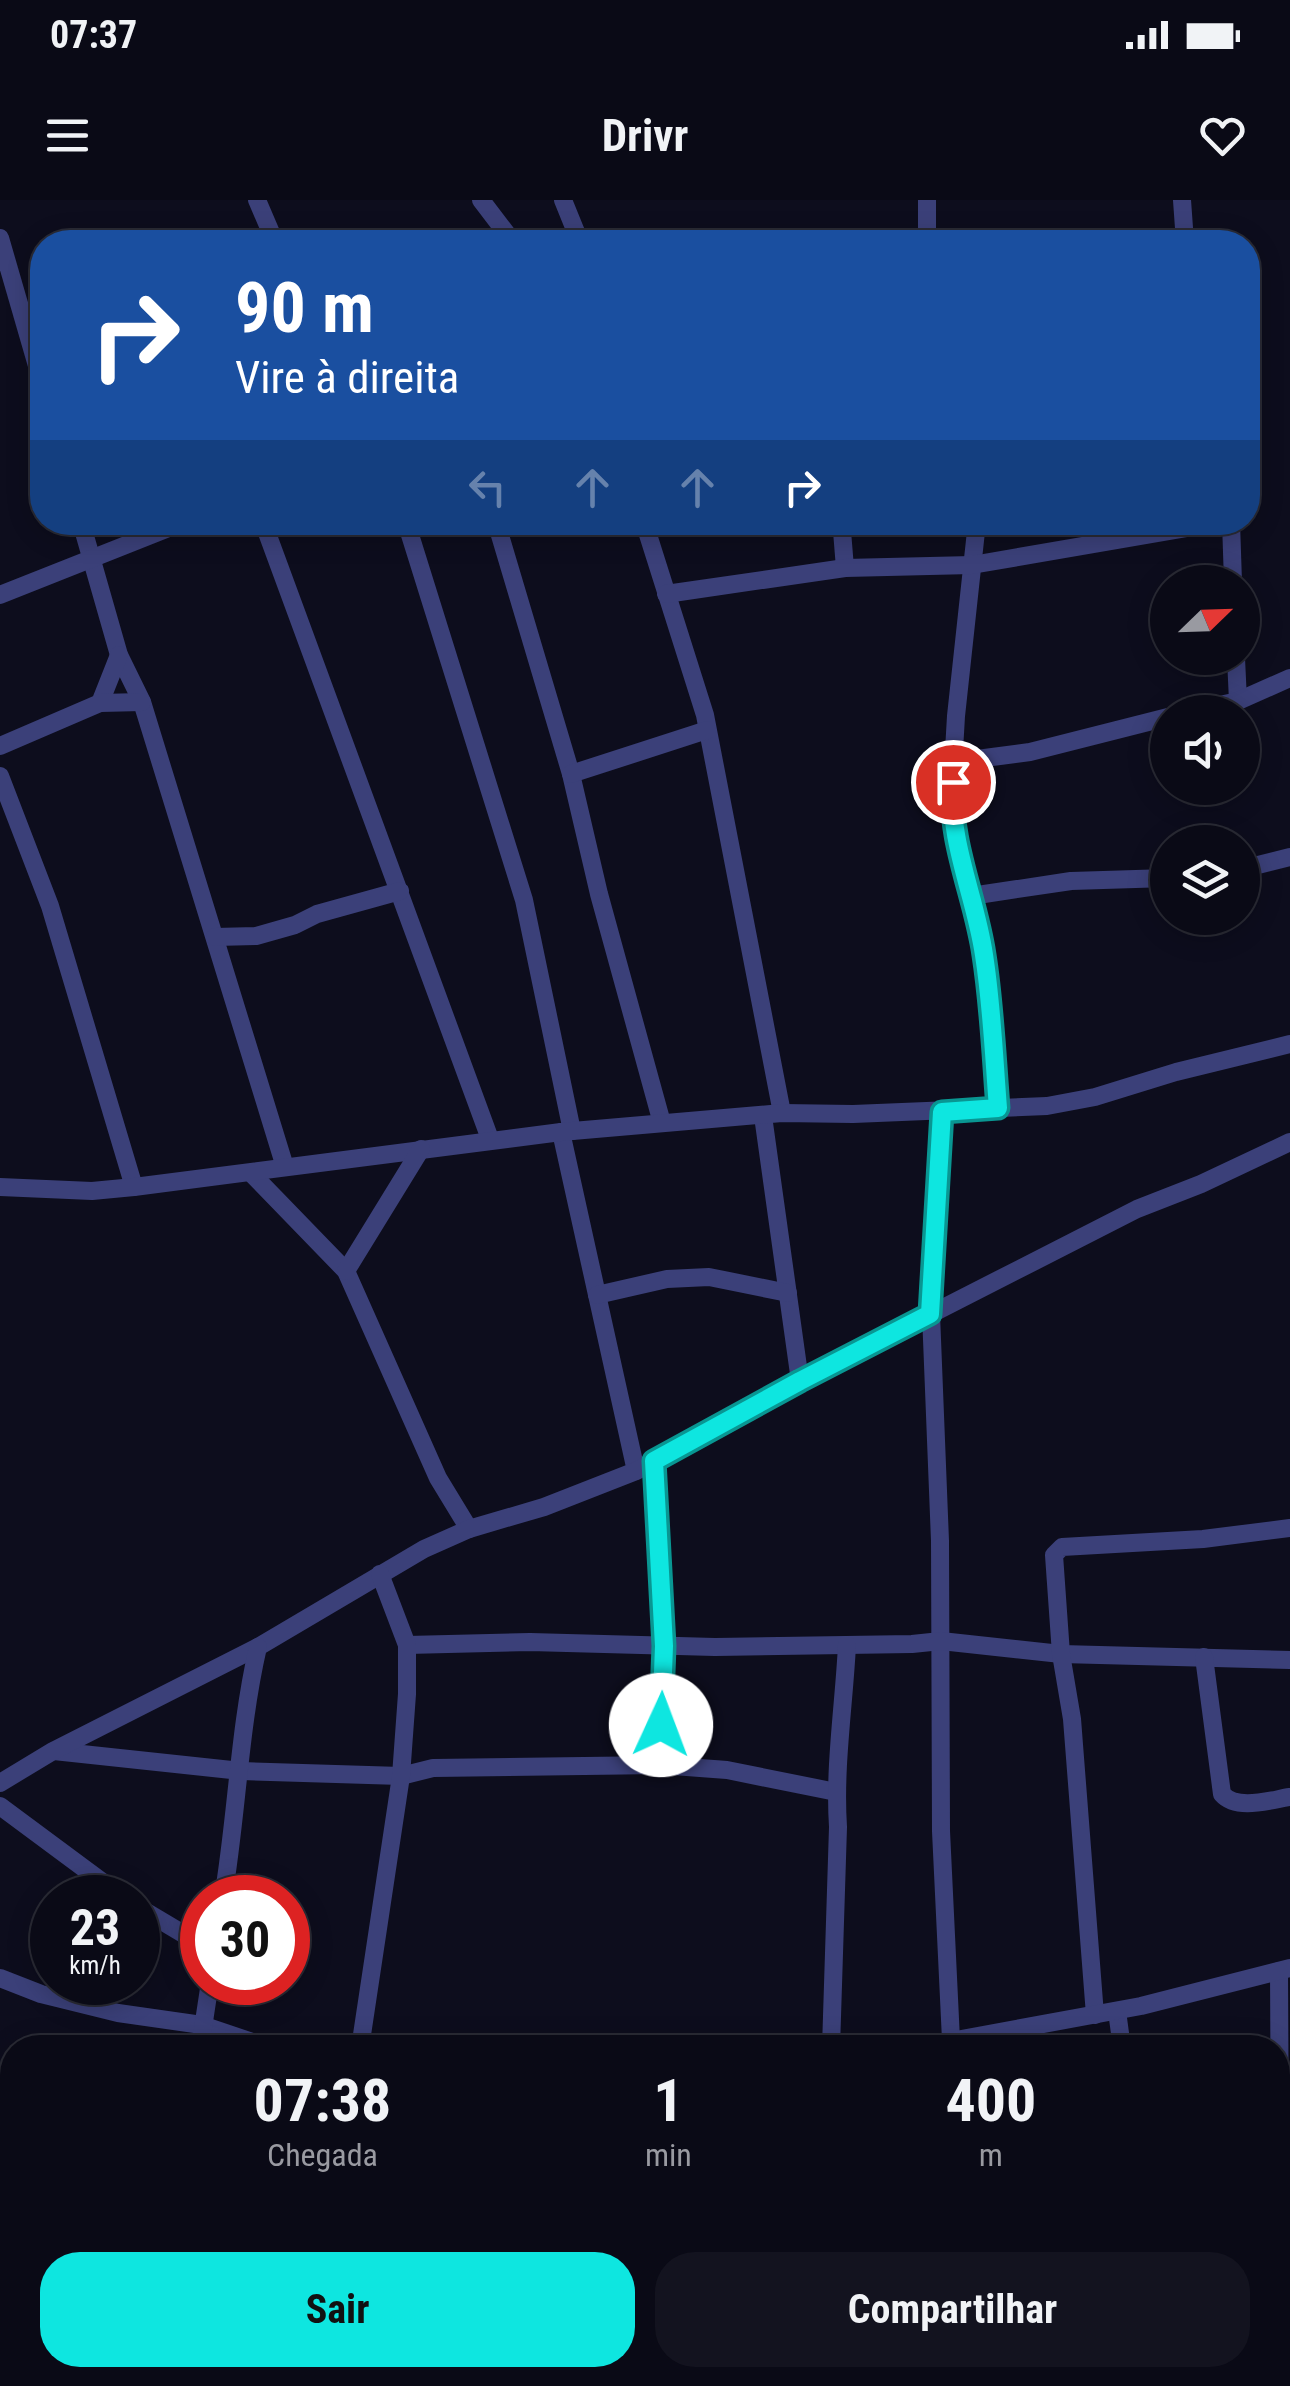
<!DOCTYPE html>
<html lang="pt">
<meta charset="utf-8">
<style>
:root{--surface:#0a0a16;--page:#13131f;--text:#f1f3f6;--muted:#999aa1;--line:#2a2b35;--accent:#0ee6e0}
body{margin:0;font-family:"Roboto Condensed",sans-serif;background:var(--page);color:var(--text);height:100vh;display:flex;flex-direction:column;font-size:38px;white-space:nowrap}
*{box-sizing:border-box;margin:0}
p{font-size:32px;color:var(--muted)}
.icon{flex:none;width:55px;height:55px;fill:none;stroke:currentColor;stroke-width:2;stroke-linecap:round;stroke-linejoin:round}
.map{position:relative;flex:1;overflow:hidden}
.panel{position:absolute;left:0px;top:1835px;width:1290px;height:352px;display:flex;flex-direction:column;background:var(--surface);border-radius:40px 40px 0 0;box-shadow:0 5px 25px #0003,0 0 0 2px var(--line)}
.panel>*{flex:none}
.hud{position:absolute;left:30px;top:30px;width:1230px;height:305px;border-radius:40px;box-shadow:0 5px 25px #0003,0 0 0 2px var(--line);background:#1a4fa0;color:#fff;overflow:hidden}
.needle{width:65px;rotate:67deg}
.tools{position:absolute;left:1150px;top:365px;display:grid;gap:20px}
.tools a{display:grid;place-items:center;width:110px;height:110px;border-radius:50%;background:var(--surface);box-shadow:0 5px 25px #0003,0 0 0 2px var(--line);font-size:50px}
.speed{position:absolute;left:30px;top:1675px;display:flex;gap:20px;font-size:50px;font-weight:700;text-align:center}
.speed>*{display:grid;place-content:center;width:130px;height:130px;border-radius:50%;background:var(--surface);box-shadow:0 5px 25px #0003,0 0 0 2px var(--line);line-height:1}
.speed small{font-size:25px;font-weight:400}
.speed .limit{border:15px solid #d22;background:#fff;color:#111}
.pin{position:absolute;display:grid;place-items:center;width:85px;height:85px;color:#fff;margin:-42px;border:5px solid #fff;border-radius:50%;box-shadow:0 2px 10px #0007}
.me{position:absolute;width:110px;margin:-55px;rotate:2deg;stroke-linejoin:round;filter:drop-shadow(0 0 8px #0008)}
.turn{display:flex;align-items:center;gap:35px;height:210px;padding:0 40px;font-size:45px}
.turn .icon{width:130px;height:130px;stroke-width:2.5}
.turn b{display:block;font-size:70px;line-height:85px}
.lanes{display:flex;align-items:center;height:95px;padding:0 40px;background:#0003;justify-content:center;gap:50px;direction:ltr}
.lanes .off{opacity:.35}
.eta{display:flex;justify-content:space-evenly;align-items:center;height:170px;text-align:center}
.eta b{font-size:60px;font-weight:700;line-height:70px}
.primary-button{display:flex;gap:20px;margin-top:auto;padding:20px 40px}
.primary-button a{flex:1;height:115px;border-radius:40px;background:var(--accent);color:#111;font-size:40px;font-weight:700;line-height:115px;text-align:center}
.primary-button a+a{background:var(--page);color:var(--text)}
.status{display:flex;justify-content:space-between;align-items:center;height:70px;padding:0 50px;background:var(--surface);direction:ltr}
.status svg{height:28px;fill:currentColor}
header{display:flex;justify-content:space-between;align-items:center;height:130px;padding:0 40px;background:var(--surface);font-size:45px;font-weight:700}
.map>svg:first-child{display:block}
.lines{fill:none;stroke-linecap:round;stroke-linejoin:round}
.minor{stroke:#3b4079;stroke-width:18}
.route-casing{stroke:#099692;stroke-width:25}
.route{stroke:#0ee6e0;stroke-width:18}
</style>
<div class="status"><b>07:37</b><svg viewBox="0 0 49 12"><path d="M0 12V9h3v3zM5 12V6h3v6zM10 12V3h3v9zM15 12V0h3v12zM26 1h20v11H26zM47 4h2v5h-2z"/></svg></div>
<header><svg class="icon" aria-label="menu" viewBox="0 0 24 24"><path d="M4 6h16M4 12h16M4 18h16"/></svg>Drivr<svg class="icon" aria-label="heart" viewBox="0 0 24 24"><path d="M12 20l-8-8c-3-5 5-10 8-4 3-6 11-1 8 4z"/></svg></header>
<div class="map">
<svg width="1290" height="2186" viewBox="0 0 1290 2186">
<rect width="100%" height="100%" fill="#0d0d1d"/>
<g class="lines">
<!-- minor -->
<g class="minor">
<path d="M 257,0 L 275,42"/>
<path d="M 481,0 L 513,42"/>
<path d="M 563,0 L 580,42"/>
<path d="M 1182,0 L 1185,42"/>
<path d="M 0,38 L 42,183"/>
<path d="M 927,42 L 927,0"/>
<path d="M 81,322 L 119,455 L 142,502 L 285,967"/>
<path d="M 263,322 L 490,939"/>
<path d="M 406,322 L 524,700 L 572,931"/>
<path d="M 496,322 L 571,574 L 599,694 L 662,923"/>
<path d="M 644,322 L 705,515 L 782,913"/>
<path d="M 834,322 L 842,331 L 845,368"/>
<path d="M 977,322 L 956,516 L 951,603 L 984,753 L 999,908"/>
<path d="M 1231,322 L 1233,382"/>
<path d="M 666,394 L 845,368 L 972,365 L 1222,322"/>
<path d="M 0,395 L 184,322"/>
<path d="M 1236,458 L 1238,501"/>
<path d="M 100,503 L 119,455"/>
<path d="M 1188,512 L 1238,501 L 1290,478"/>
<path d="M 0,546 L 100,503 L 142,502"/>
<path d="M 954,562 L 1030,552 L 1168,517"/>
<path d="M 571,574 L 707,530"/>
<path d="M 0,576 L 50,706 L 134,987"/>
<path d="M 1242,669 L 1290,657"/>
<path d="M 971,696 L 1071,681 L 1168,678"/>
<path d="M 215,737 L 256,736 L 295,725 L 317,714 L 400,691"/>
<path d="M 942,912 L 931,1114 L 940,1341 L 941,1631 L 951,1840"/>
<path d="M 763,916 L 800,1181"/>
<path d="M 561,932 L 636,1271"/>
<path d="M 251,973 L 346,1071 L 438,1278 L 469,1329"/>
<path d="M 0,987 L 92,991 L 134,987 L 561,932 L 782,913 L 853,914 L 1047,906 L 1095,897 L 1176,872 L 1290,844"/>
<path d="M 346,1071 L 421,949"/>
<path d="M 597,1095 L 667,1079 L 709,1077 L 788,1093"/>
<path d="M 654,1261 L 664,1446 L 660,1565"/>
<path d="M 407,1445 L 530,1442 L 715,1447 L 912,1444 L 941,1441 L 1061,1454 L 1290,1460"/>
<path d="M 1204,1457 L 1222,1594 C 1237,1611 1270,1600 1290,1597"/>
<path d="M 54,1551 L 241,1571 L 401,1576 L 433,1568 L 660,1565 L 727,1570 L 836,1592"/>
<path d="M 0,1583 L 53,1551 L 258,1447 L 424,1349 L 469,1329 L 544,1307 L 636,1271 L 800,1181 L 1137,1009 L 1201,984 L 1290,942"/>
<path d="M 0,1606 L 124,1698"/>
<path d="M 223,1698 C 237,1615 239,1529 258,1447"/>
<path d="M 138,1707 L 202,1745"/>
<path d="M 1279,1771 L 1280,1964 L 1290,2070"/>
<path d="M 0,1778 L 41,1794 L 118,1813 L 202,1825 L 270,1848"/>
<path d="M 1117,1811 L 1122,1848"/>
<path d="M 1095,1815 L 1072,1519 L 1061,1454 L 1054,1355 L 1062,1347 L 1203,1339 L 1290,1328"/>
<path d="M 200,1848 L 210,1782"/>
<path d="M 360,1848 L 401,1576 L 407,1494 L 407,1445 L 380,1374"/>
<path d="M 831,1848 L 838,1627 C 834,1567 844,1505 847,1445"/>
<path d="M 913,1848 L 1141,1806 L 1290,1768"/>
<path d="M 0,2042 L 12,2056"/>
<path d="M 1278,2164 L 1290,2166"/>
<path d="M 110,2175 L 119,2186"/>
<path d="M 341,2175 L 342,2186"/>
<path d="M 595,2186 L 701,2180 L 731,2184 L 893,2178 L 1032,2185 L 1100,2184 L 1153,2175"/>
</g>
</g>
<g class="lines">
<!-- route casing -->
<g class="route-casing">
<path id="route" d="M 661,1525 L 664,1446 L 654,1261 L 800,1181 L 930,1114 L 942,912 L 998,908 C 994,858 992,806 984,755 C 976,698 948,641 953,582"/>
</g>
<!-- route -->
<use href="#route" class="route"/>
</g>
</svg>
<div class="tools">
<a><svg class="needle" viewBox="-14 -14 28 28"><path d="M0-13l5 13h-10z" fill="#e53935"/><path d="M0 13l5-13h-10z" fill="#999aa1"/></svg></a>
<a><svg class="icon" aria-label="sound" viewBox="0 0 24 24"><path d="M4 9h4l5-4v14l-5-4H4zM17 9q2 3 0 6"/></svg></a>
<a><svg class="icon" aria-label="layers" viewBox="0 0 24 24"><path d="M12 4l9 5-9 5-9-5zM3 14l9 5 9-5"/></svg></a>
</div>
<div class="speed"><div>23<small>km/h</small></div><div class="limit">30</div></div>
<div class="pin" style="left:953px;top:582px;background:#d93025"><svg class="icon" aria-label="arrive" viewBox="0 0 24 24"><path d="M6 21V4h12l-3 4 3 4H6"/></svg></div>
<svg class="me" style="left:661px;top:1525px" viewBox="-20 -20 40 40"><circle r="19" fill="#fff"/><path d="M0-13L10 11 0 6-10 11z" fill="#0ee6e0"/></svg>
<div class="hud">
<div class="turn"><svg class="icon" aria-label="right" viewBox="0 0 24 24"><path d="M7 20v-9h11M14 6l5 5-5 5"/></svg><div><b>90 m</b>Vire à direita</div></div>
<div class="lanes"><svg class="icon off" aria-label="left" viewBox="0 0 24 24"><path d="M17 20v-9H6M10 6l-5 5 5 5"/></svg><svg class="icon off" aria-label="ahead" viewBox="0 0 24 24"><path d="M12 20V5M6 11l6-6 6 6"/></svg><svg class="icon off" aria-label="ahead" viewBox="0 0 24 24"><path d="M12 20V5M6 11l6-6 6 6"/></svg><svg class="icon" aria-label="right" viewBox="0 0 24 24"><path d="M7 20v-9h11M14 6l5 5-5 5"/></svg></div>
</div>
<section class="panel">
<div class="eta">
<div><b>07:38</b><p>Chegada</p></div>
<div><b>1</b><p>min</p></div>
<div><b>400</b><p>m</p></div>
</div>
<div class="primary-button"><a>Sair</a><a>Compartilhar</a></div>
</section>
</div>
